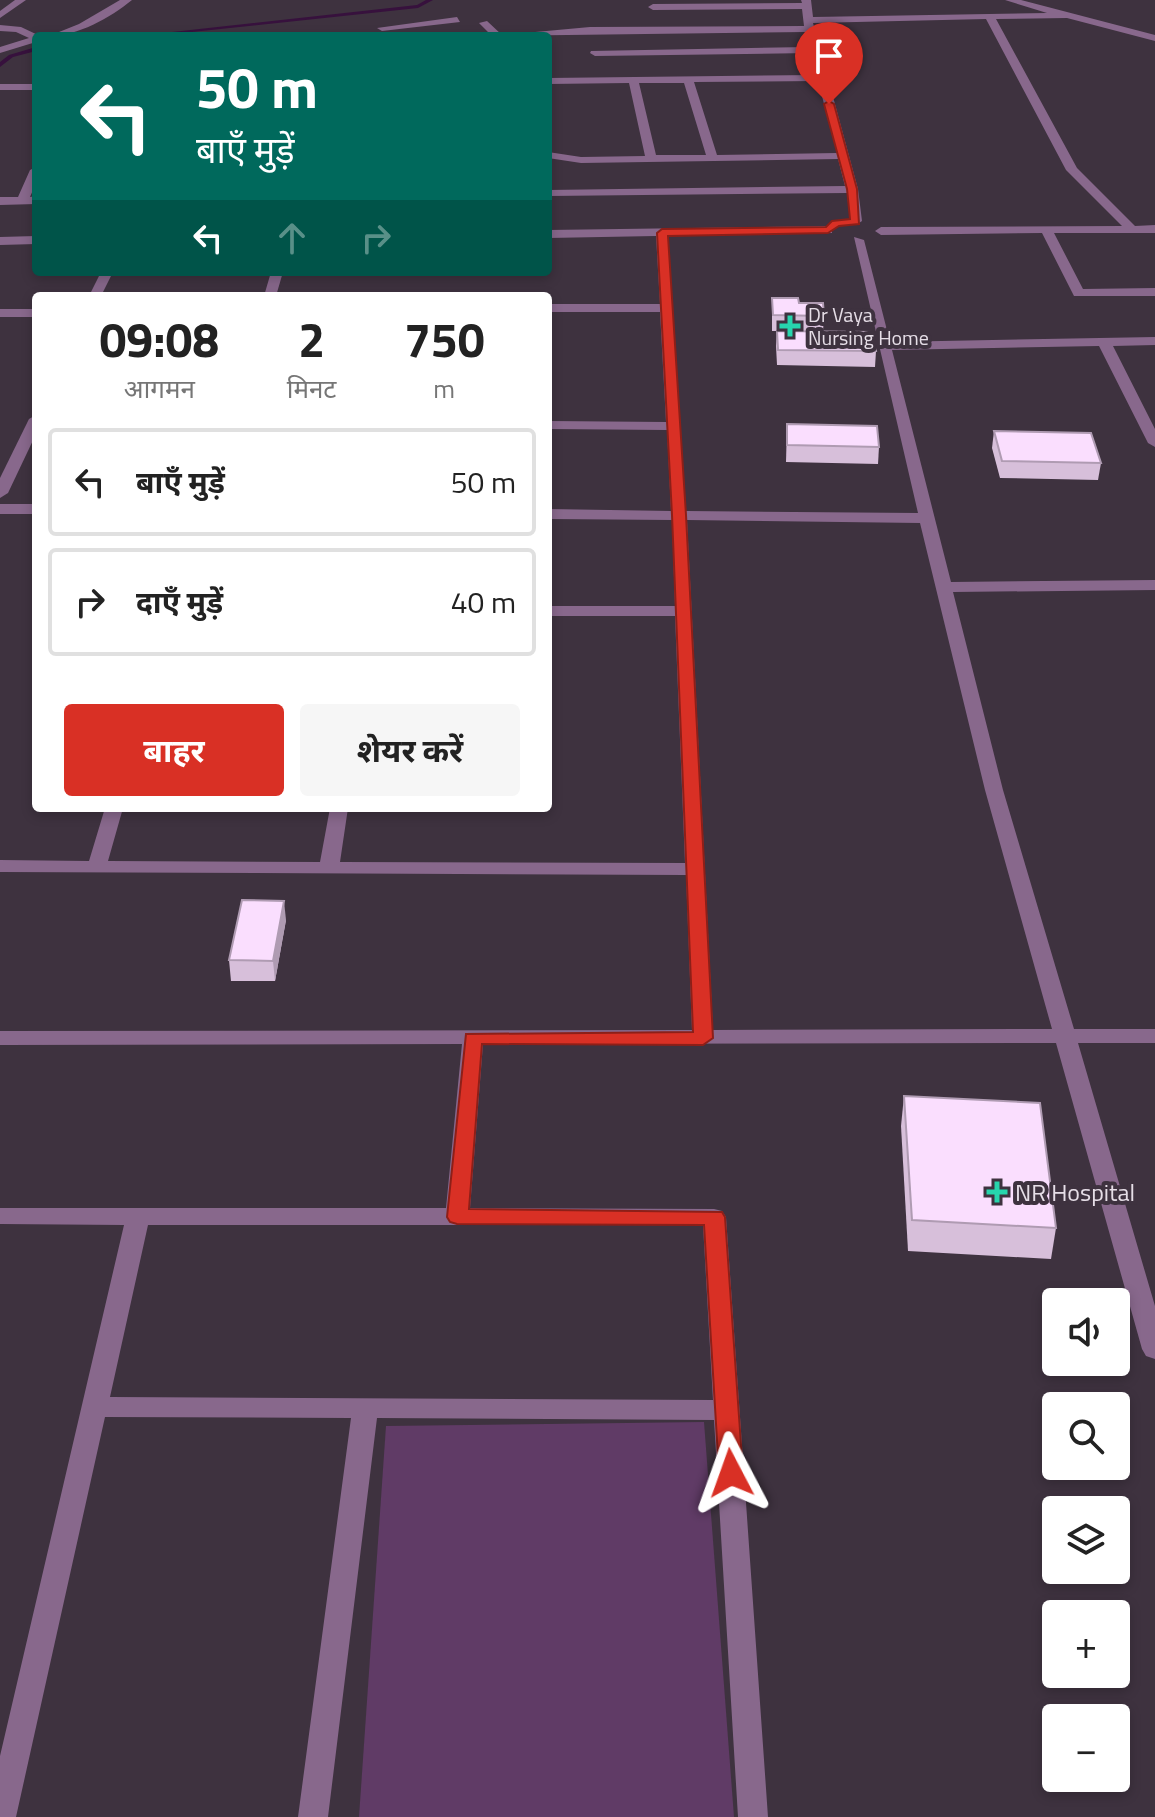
<!DOCTYPE html>
<html lang="hi">
<meta charset="utf-8">
<style>
:root{--surface:#fff;--page:#f6f6f6;--text:#222;--muted:#767676;--line:#e0e0e0;--accent:#d93025}
body{margin:0;font-family:"Titillium Web","Noto Sans Devanagari",sans-serif;background:var(--page);color:var(--text);height:100vh;display:flex;flex-direction:column;font-size:30px;white-space:nowrap}
*{box-sizing:border-box;margin:0}
p{font-size:26px;color:var(--muted)}
.icon{flex:none;width:44px;height:44px;fill:none;stroke:currentColor;stroke-width:2;stroke-linecap:round;stroke-linejoin:round}
.map{position:relative;flex:1;overflow:hidden}
.drawer{position:absolute;left:32px;top:292px;width:520px;height:520px;display:flex;flex-direction:column;background:var(--surface);border-radius:8px;box-shadow:0 4px 12px #0003}
.drawer>*{flex:none}
.guide{position:absolute;left:32px;top:32px;width:520px;height:244px;border-radius:8px;box-shadow:0 4px 12px #0003;background:#00695c;color:#fff;overflow:hidden}
.tools{position:absolute;left:1042px;top:1288px;display:grid;gap:16px}
.tools a{display:grid;place-items:center;width:88px;height:88px;border-radius:8px;background:var(--surface);box-shadow:0 4px 12px #0003;font-size:40px}
.pin{position:absolute;display:grid;place-items:center;width:68px;height:68px;color:#fff;margin:-82px -34px;border-radius:50% 50% 50% 0;rotate:-45deg;box-shadow:0 0 8px #0007}
.pin .icon{rotate:45deg}
.me{position:absolute;width:88px;margin:-44px;rotate:356deg;stroke-linejoin:round;filter:drop-shadow(0 0 6px #0008)}
.turn{display:flex;align-items:center;gap:28px;height:168px;padding:0 32px;font-size:36px}
.turn .icon{width:104px;height:104px;stroke-width:2.5}
.turn b{display:block;font-size:56px;line-height:68px}
.lanes{display:flex;align-items:center;height:76px;padding:0 32px;background:#0003;justify-content:center;gap:40px;direction:ltr}
.lanes .off{opacity:.35}
.eta{display:flex;justify-content:space-evenly;align-items:center;height:136px;text-align:center}
.eta b{font-size:48px;font-weight:700;line-height:56px}
.cta{display:flex;gap:16px;margin-top:auto;padding:16px 32px}
.cta a{flex:1;height:92px;border-radius:8px;background:var(--accent);color:#fff;font-size:32px;font-weight:700;line-height:92px;text-align:center}
.cta a+a{background:var(--page);color:var(--text)}
ul{padding:0;list-style:none}
li{display:flex;align-items:center;gap:24px;height:108px;margin:0 16px 12px;padding:0 16px;border:4px solid var(--line);border-radius:8px}
li div{flex:1}
li b{display:block;font-size:30px}
li em{font-style:normal}
.map>svg:first-child{display:block}
.green{fill:#603b66}
.lines{fill:none;stroke-linecap:round;stroke-linejoin:round}
.stream{fill:#37113d;fill-rule:evenodd}
.minor{fill:#88688c;fill-rule:evenodd}
.wall{fill:#d7bfda}
.shaded-wall{fill:#af9bb2}
.building{fill:#fadefe;stroke:#af9bb2;stroke-width:2}
.route{fill:#d93025;stroke:#8d1f18;stroke-width:2}
.poi-dot{fill:#27d5ad;stroke:#3e323f;stroke-width:3}
.labels{text-anchor:middle;dominant-baseline:central;stroke-width:8;stroke-linejoin:round;paint-order:stroke}
.far-poi-label{font-size:20px;fill:#e6dee7;stroke:#3e323f;text-anchor:start}
.poi-label{font-size:24px;fill:#e6dee7;stroke:#3e323f;text-anchor:start}
</style>
<div class="map">
<svg width="1155" height="1817" viewBox="0 0 1155 1817">
<rect width="100%" height="100%" fill="#3e323f"/>
<!-- green -->
<path class="green" d="M 704,1422 L 734,1817 L 359,1817 L 386,1426 Z"/>
<g class="lines">
<!-- stream -->
<g class="stream">
<path d="M 426,0 L 433,0 L 418,8 L 154,36 L 136,36 L 417,5 Z"/>
<path d="M 36,47 L 36,51 L 13,57 L 0,67 L 0,62 L 9,55 Z"/>
</g>
<!-- minor -->
<g class="minor">
<path d="M 15,0 L 26,0 L 0,18 L 0,11 Z"/>
<path d="M 120,0 L 132,0 C 110,18 78,36 49,36 L 79,24 Z"/>
<path d="M 801,0 L 811,0 L 813,17 L 1047,13 L 1005,0 L 1021,0 L 1155,35 L 1155,41 L 1067,18 L 996,19 L 1077,168 L 1135,226 L 1155,225 L 1155,233 L 1054,233 L 1083,289 L 1155,288 L 1155,296 L 1074,296 L 1042,233 L 881,235 L 875,231 L 881,227 L 1122,226 L 1066,170 L 986,19 L 813,23 L 858,189 L 862,221 L 856,225 L 850,221 L 847,193 L 548,196 L 548,190 L 845,186 L 838,159 L 581,163 L 548,158 L 548,152 L 581,157 L 645,156 L 629,83 L 548,84 L 548,78 L 816,75 L 810,53 L 595,56 L 590,53 L 591,51 L 809,47 L 805,32 L 492,36 L 479,23 L 487,21 L 502,35 L 590,27 L 804,26 L 802,9 L 653,10 L 648,7 L 653,4 L 802,3 ZM 818,81 L 837,153 L 717,155 L 694,82 ZM 639,83 L 684,83 L 706,155 L 656,155 Z"/>
<path d="M 457,17 L 460,22 L 382,31 L 377,28 Z"/>
<path d="M 0,25 L 21,27 L 40,36 L 36,36 L 36,42 L 0,53 L 0,47 L 29,38 L 16,32 L 0,31 Z"/>
<path d="M 314,32 L 318,36 L 304,36 L 306,34 Z"/>
<rect x="0" y="84" width="36" height="6"/>
<path d="M 36,167 L 36,183 L 30,197 L 36,196 L 36,204 L 0,205 L 0,197 L 18,197 L 30,170 Z"/>
<path d="M 828,226 L 832,227 L 832,233 L 668,236 L 686,511 L 918,513 L 854,237 L 864,240 L 890,342 L 1155,337 L 1155,345 L 1113,346 L 1155,429 L 1155,447 L 1148,443 L 1099,346 L 892,350 L 951,582 L 1155,580 L 1155,590 L 953,592 L 1003,790 L 1074,1029 L 1155,1029 L 1155,1043 L 1078,1043 L 1155,1306 L 1155,1359 L 1146,1356 L 1142,1349 L 1056,1043 L 483,1044 L 470,1208 L 714,1209 L 722,1211 L 726,1217 L 768,1817 L 738,1817 L 714,1420 L 377,1418 L 328,1817 L 298,1817 L 351,1418 L 105,1417 L 16,1817 L 0,1817 L 0,1756 L 124,1225 L 0,1224 L 0,1208 L 446,1208 L 462,1044 L 0,1045 L 0,1031 L 692,1030 L 686,875 L 0,872 L 0,860 L 89,861 L 105,808 L 123,808 L 108,861 L 320,862 L 330,808 L 348,808 L 340,862 L 685,863 L 675,616 L 548,616 L 548,606 L 675,606 L 672,520 L 548,519 L 548,509 L 671,511 L 667,430 L 548,429 L 548,421 L 666,422 L 660,312 L 548,312 L 548,304 L 660,304 L 656,236 L 548,238 L 548,230 ZM 687,520 L 920,523 L 985,790 L 1052,1029 L 713,1030 ZM 148,1225 L 703,1225 L 713,1400 L 110,1397 Z"/>
<path d="M 36,236 L 36,244 L 0,245 L 0,237 Z"/>
<path d="M 101,272 L 113,272 L 101,296 L 89,296 Z"/>
<path d="M 271,272 L 283,272 L 276,296 L 264,296 Z"/>
<rect x="0" y="309" width="36" height="8"/>
<path d="M 36,415 L 36,434 L 8,493 L 0,498 L 0,478 L 29,419 Z"/>
<rect x="0" y="504" width="36" height="10"/>
</g>
</g>
<!-- wall -->
<g class="wall">
<path d="M 772,298 L 799,303 L 824,316 L 823,331 L 876,351 L 875,367 L 777,365 L 776,346 L 777,331 L 772,331 Z"/>
<path d="M 787,424 L 879,447 L 878,464 L 786,462 Z"/>
<path d="M 994,431 L 1101,463 L 1098,480 L 1000,478 L 992,448 Z"/>
<path d="M 286,920 L 275,981 L 231,981 L 229,960 Z"/>
<path d="M 904,1096 L 1056,1228 L 1051,1259 L 908,1251 L 901,1126 Z"/>
</g>
<!-- shaded-wall -->
<path class="shaded-wall" d="M 284,901 L 286,920 L 275,981 L 273,961 Z"/>
<!-- building -->
<g class="building">
<path d="M 772,298 L 798,298 L 799,303 L 823,303 L 824,316 L 773,315 Z"/>
<path d="M 777,331 L 872,332 L 876,351 L 778,350 Z"/>
<path d="M 787,424 L 877,426 L 879,447 L 787,445 Z"/>
<path d="M 994,431 L 1091,433 L 1101,463 L 1002,461 Z"/>
<path d="M 242,900 L 284,901 L 273,961 L 229,960 Z"/>
<path d="M 904,1096 L 1040,1103 L 1056,1228 L 912,1220 Z"/>
</g>
<!-- route -->
<path class="route" d="M 829,101 L 834,104 L 857,189 L 859,224 L 839,226 L 828,233 L 668,236 L 686,515 L 713,1038 L 703,1045 L 482,1044 L 469,1209 L 722,1212 L 725,1217 L 743,1473 L 739,1480 L 731,1482 L 722,1480 L 719,1473 L 704,1225 L 457,1224 L 450,1222 L 447,1217 L 466,1034 L 693,1032 L 672,515 L 657,233 L 662,229 L 826,227 L 832,221 L 850,219 L 847,189 L 824,104 Z"/>
<!-- markers -->
<g class="poi-dot">
<path d="M786 314h8v8h8v8h-8v8h-8v-8h-8v-8h8z"/>
<path d="M993 1180h8v8h8v8h-8v8h-8v-8h-8v-8h8z"/>
</g>
<g class="labels">
<!-- far-poi labels -->
<g class="far-poi-label">
<text x="808" y="314">Dr Vaya<tspan x="808" dy="23">Nursing Home</tspan></text>
</g>
<!-- poi labels -->
<g class="poi-label">
<text x="1015" y="1192">NR Hospital</text>
</g>
</g>
</svg>
<div class="tools">
<a><svg class="icon" aria-label="sound" viewBox="0 0 24 24"><path d="M4 9h4l5-4v14l-5-4H4zM17 9q2 3 0 6"/></svg></a>
<a><svg class="icon" aria-label="search" viewBox="0 0 24 24"><circle cx="10" cy="10" r="6"/><path d="M15 15l6 6"/></svg></a>
<a><svg class="icon" aria-label="layers" viewBox="0 0 24 24"><path d="M12 4l9 5-9 5-9-5zM3 14l9 5 9-5"/></svg></a>
<a>+</a>
<a>−</a>
</div>
<div class="pin" style="left:829px;top:104px;background:#d93025"><svg class="icon" aria-label="arrive" viewBox="0 0 24 24"><path d="M6 21V4h12l-3 4 3 4H6"/></svg></div>
<svg class="me" style="left:731px;top:1473px" viewBox="-20 -20 40 40"><path d="M0-17L14 15 0 8-14 15z" fill="#d93025" stroke="#fff" stroke-width="4"/></svg>
<div class="guide">
<div class="turn"><svg class="icon" aria-label="left" viewBox="0 0 24 24"><path d="M17 20v-9H6M10 6l-5 5 5 5"/></svg><div><b>50 m</b>बाएँ मुड़ें</div></div>
<div class="lanes"><svg class="icon" aria-label="left" viewBox="0 0 24 24"><path d="M17 20v-9H6M10 6l-5 5 5 5"/></svg><svg class="icon off" aria-label="ahead" viewBox="0 0 24 24"><path d="M12 20V5M6 11l6-6 6 6"/></svg><svg class="icon off" aria-label="right" viewBox="0 0 24 24"><path d="M7 20v-9h11M14 6l5 5-5 5"/></svg></div>
</div>
<section class="drawer">
<div class="eta">
<div><b>09:08</b><p>आगमन</p></div>
<div><b>2</b><p>मिनट</p></div>
<div><b>750</b><p>m</p></div>
</div>
<ul>
<li><svg class="icon" aria-label="left" viewBox="0 0 24 24"><path d="M17 20v-9H6M10 6l-5 5 5 5"/></svg><div><b>बाएँ मुड़ें</b></div><em>50 m</em></li>
<li><svg class="icon" aria-label="right" viewBox="0 0 24 24"><path d="M7 20v-9h11M14 6l5 5-5 5"/></svg><div><b>दाएँ मुड़ें</b></div><em>40 m</em></li>
</ul>
<div class="cta"><a>बाहर</a><a>शेयर करें</a></div>
</section>
</div>
